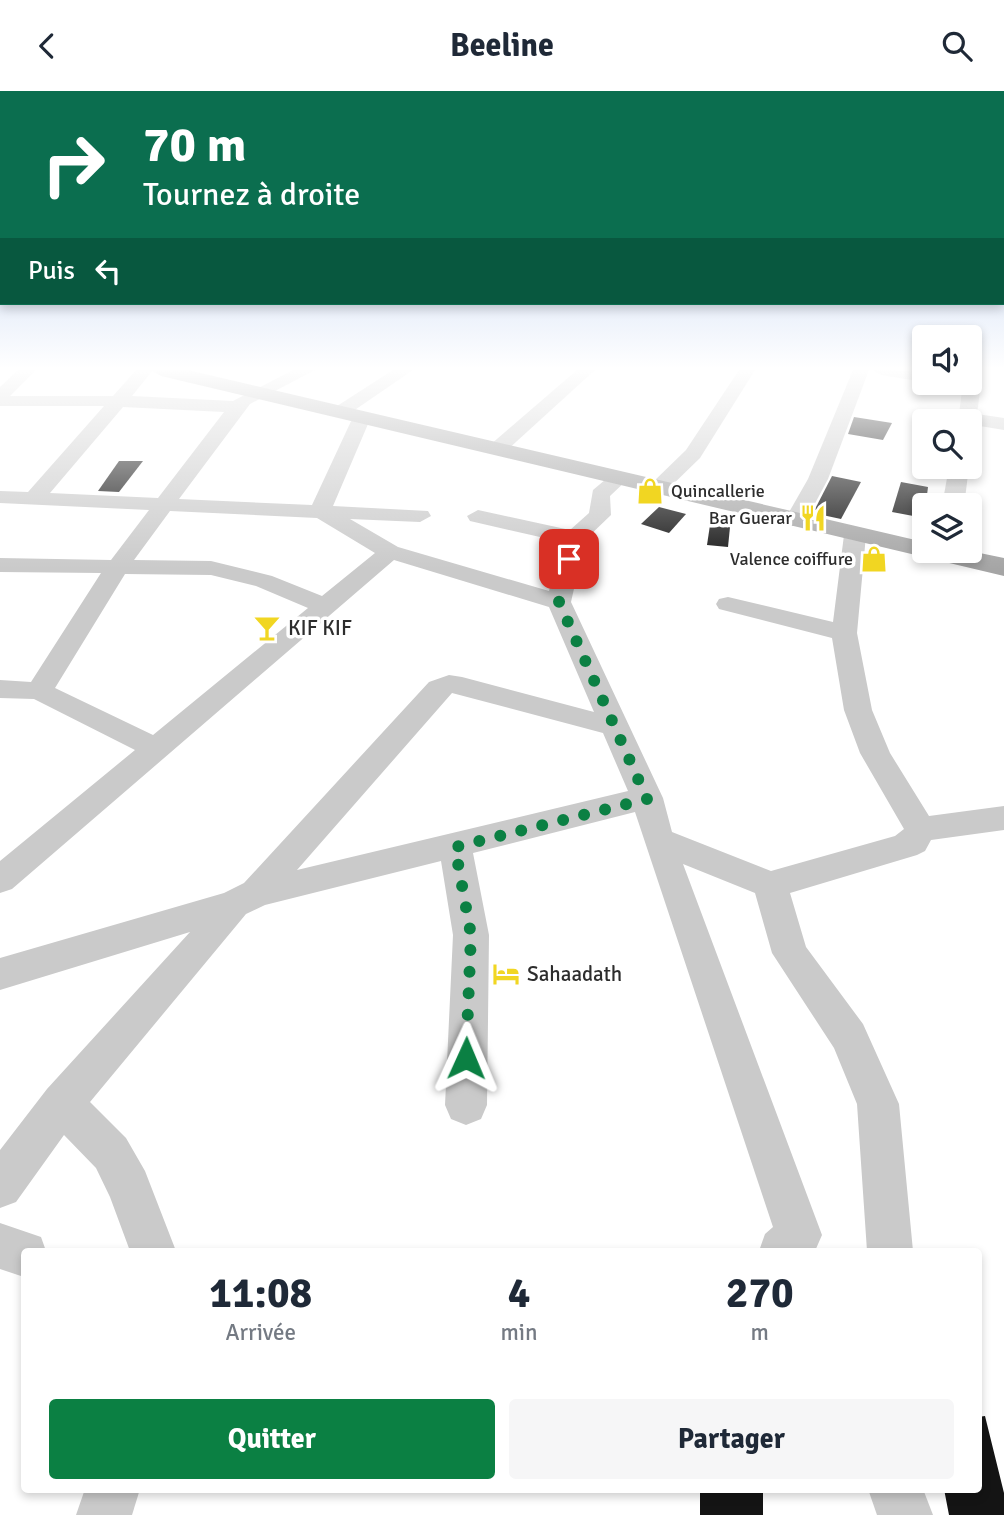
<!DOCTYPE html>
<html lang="fr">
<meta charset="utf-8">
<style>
:root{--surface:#fff;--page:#f6f6f7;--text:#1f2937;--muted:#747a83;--accent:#0b8043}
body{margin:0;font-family:Signika,sans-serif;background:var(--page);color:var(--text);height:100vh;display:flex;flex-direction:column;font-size:26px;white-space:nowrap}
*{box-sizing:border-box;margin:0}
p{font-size:23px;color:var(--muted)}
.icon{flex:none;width:38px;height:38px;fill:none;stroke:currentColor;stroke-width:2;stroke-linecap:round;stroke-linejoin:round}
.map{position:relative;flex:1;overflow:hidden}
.panel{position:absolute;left:21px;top:1157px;width:961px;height:245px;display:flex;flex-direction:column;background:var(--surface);border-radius:7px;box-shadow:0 4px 10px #0003}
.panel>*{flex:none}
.top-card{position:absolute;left:0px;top:0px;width:1004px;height:214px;box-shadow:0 4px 10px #0003;background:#0b6e4f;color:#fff;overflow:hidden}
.buttons{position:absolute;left:912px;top:234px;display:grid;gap:14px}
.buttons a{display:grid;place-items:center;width:70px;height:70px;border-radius:7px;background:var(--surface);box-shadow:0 4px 10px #0003;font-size:35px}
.pin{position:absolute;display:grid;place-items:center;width:60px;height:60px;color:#fff;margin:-30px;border-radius:14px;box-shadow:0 4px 10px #0006}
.me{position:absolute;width:77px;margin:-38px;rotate:1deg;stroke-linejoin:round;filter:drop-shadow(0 0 5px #0008)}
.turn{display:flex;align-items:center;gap:24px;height:147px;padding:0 28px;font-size:32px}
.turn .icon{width:91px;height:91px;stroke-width:2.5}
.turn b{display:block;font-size:49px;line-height:60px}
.then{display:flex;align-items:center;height:66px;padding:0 28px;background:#0003;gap:14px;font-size:26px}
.eta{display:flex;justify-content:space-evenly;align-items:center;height:119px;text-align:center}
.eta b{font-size:42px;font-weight:700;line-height:49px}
.button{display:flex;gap:14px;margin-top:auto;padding:14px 28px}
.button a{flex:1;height:80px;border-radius:7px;background:var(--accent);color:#fff;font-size:28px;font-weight:700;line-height:80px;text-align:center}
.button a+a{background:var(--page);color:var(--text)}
header{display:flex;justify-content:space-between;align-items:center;height:91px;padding:0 28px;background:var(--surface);font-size:32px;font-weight:700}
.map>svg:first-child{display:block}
.building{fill:#141414}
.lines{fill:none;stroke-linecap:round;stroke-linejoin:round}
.minor{fill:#cacaca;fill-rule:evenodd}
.major{fill:#a5a5a5;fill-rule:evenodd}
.route{stroke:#0b8043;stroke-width:12;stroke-dasharray:0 21.6}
.labels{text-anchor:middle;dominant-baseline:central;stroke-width:7;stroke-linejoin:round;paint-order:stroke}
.far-poi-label{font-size:18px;fill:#2d2d2d;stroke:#fff;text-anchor:end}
.poi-label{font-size:21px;fill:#2d2d2d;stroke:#fff;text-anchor:start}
</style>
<header><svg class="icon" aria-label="back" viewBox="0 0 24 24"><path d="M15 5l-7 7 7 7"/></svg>Beeline<svg class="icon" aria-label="search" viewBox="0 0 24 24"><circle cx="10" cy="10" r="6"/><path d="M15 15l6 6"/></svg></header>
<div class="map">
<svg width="1004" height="1424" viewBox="0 0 1004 1424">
<rect width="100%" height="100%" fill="#fff"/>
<!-- building -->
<g class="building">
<path d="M 854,326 L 892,332 L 883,349 L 848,343 Z"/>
<path d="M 119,370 L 143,370 L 119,401 L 98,400 Z"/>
<path d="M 832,385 L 861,391 L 841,428 L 813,422 Z"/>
<path d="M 901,391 L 928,396 L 924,427 L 892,421 Z"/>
<path d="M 659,416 L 686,423 L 669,442 L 641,433 Z"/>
<path d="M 710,434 L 730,436 L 728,456 L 707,454 Z"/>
<path d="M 985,1325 L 1004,1402 L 1004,1424 L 949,1424 L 944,1398 L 978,1398 L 978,1326 Z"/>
<rect x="700" y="1398" width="63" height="26"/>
</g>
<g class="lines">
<!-- minor -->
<g class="minor">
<path d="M 18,279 L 36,279 L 10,305 L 113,305 L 136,279 L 153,279 L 132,305 L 233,310 L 293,279 L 315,279 L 250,313 L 179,408 L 312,414 L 353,326 L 362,321 L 368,322 L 371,326 L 333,415 L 428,420 L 431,425 L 420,431 L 350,428 L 398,456 L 549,500 L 562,451 L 470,430 L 467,425 L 478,419 L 570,439 L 589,422 L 593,399 L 612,383 L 626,383 L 629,387 L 610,405 L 611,424 L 585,449 L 571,511 L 663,707 L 672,741 L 771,780 L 895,745 L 904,738 L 860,662 L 844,619 L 832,547 L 719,518 L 716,513 L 719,508 L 728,506 L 833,531 L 844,444 L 855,437 L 863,439 L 866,444 L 857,542 L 872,619 L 890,662 L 929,725 L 1004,715 L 1004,739 L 931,749 L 925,760 L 917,764 L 790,802 L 806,856 L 863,933 L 899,1013 L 913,1160 L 867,1160 L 857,1013 L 834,957 L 772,862 L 755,802 L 683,773 L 822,1144 L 815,1160 L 759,1160 L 765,1143 L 773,1136 L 635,721 L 473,762 L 489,844 L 487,1014 L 481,1028 L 466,1034 L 451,1028 L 445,1014 L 453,844 L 441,770 L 265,814 L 246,823 L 90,1011 L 126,1047 L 145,1080 L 176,1160 L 130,1160 L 110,1106 L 96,1077 L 64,1044 L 16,1111 L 0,1117 L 0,1059 L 47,998 L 190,841 L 0,899 L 0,867 L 224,802 L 244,792 L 429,591 L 449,584 L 462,586 L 594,621 L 549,516 L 394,469 L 12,798 L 0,802 L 0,770 L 135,659 L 34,608 L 0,607 L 0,589 L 31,591 L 101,482 L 0,481 L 0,467 L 111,469 L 149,419 L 0,412 L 0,400 L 28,401 L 104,315 L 0,315 L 0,296 ZM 123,316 L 224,321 L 158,407 L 50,402 ZM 170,420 L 317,427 L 375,462 L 322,505 L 272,485 L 211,470 L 134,469 ZM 125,483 L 211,484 L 256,495 L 308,517 L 153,644 L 55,597 ZM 452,602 L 603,642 L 628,700 L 297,779 Z"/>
<path d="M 393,279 L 413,279 L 346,325 L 334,325 L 331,321 L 334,317 Z"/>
<path d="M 577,279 L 595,279 L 504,362 L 490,362 L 487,358 L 490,354 Z"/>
<path d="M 739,279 L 755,279 L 700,367 L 665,401 L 651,401 L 648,397 L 651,393 L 686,359 Z"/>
<path d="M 853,279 L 869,279 L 828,388 L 803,435 L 787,435 L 784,430 L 808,388 Z"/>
<path d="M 873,279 L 924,281 L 924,291 L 881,284 Z"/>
<path d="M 970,279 L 978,279 L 981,293 L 977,323 L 1004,327 L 1004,339 L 974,334 L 970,336 L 970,331 L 958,331 L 963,292 L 970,292 Z"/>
<path d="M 949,376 L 969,376 L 964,415 L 942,415 Z"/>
<path d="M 0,1132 L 41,1146 L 46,1160 L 24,1160 L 24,1186 L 0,1178 Z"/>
<path d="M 85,1398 L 140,1398 L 132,1424 L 76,1424 Z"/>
<path d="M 868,1398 L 923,1398 L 933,1424 L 877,1424 Z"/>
</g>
<!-- major -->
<path class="major" d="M 151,279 L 188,279 L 924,451 L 924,460 L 970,460 L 1004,467 L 1004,485 L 161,285 Z"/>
</g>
<!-- sky -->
<linearGradient id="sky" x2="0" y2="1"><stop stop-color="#9fbaea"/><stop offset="0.58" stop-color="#fff"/><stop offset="1" stop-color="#fff" stop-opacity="0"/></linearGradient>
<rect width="1004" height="478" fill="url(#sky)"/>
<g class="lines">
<!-- route -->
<path class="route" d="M 466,967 L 471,844 L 455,756 L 647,708 L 559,511 L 569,468"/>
</g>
<!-- icons -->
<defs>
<g id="shop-bare" transform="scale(2.1)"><path d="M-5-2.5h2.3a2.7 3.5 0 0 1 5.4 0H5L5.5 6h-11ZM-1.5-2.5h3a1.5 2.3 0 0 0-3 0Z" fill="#f1d622" stroke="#fff" stroke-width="2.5" paint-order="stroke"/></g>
<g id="restaurant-bare" transform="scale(2.1)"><path d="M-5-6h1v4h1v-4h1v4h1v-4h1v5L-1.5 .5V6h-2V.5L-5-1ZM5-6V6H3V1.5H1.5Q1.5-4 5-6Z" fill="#f1d622" stroke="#fff" stroke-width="2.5" paint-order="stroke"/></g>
<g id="bar-bare" transform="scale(2.1)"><path d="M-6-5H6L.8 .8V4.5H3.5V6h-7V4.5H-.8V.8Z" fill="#f1d622" stroke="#fff" stroke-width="2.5" paint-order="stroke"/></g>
<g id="hotel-bare" transform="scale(2.1)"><path d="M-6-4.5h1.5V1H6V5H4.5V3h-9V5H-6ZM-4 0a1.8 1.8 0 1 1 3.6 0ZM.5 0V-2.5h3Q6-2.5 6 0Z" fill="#f1d622" stroke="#fff" stroke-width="2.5" paint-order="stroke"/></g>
</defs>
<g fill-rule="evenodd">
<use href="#shop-bare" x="650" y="400"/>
<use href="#restaurant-bare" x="813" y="427"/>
<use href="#shop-bare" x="874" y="468"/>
<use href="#bar-bare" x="267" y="537"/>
<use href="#hotel-bare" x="506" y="883"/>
</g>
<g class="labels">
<!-- far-poi labels -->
<g class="far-poi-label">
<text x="671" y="400" text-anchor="start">Quincallerie</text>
<text x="792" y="427">Bar Guerar</text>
<text x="853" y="468">Valence coiffure</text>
</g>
<!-- poi labels -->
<g class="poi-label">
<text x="288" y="537">KIF KIF</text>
<text x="527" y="883">Sahaadath</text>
</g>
</g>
</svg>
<div class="buttons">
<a><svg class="icon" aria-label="sound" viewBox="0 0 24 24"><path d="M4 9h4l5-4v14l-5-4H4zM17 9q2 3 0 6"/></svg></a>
<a><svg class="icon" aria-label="search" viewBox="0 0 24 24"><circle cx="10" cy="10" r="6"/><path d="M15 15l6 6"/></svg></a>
<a><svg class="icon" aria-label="layers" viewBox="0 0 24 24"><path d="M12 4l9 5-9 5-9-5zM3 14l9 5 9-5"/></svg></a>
</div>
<div class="pin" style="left:569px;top:468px;background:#d93025"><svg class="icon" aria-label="arrive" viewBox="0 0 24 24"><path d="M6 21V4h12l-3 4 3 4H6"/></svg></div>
<svg class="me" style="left:466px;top:967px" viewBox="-20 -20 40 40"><path d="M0-17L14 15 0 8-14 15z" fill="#0b8043" stroke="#fff" stroke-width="4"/></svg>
<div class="top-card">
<div class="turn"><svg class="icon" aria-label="right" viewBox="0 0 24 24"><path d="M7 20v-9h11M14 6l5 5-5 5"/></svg><div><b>70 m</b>Tournez à droite</div></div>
<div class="then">Puis<svg class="icon" aria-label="left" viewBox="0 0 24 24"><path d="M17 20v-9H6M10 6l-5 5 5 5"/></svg></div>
</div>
<section class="panel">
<div class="eta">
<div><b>11:08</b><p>Arrivée</p></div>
<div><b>4</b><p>min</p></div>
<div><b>270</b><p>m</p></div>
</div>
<div class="button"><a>Quitter</a><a>Partager</a></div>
</section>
</div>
